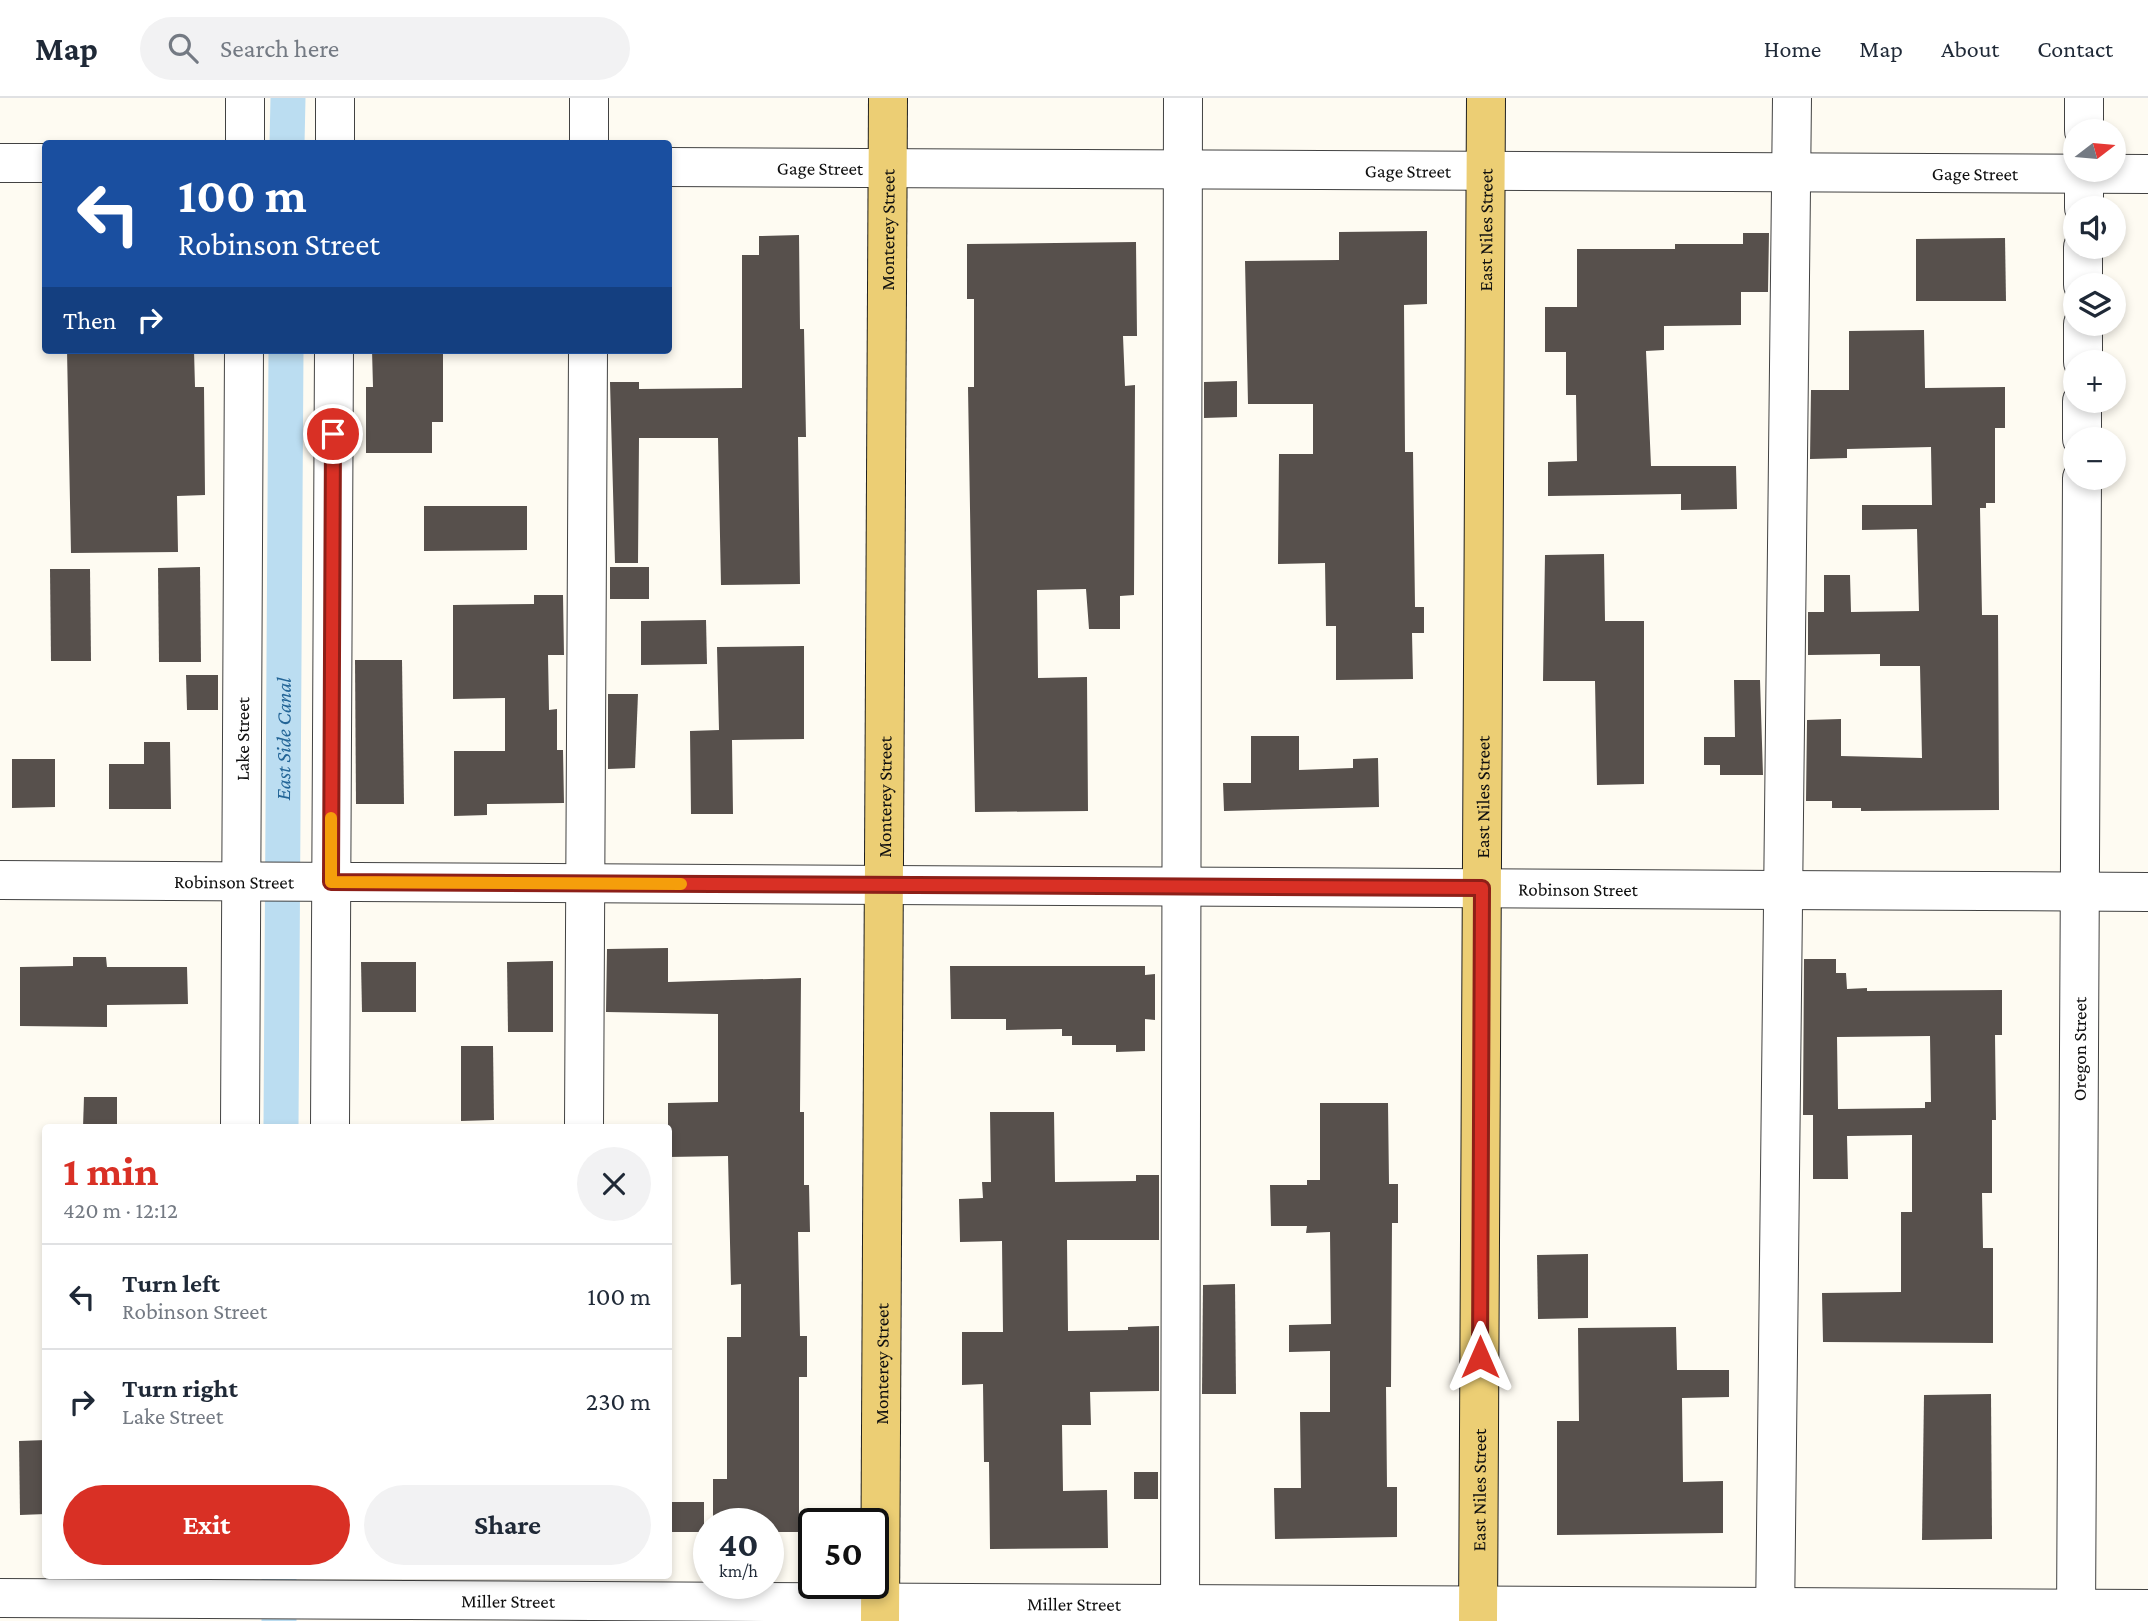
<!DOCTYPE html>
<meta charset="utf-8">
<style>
:root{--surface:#fff;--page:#f2f2f3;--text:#1f2937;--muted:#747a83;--line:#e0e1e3;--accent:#d93025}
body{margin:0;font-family:"Crimson Pro",serif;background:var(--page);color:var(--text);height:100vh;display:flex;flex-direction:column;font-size:26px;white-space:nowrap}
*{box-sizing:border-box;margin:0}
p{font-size:23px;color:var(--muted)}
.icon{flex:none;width:38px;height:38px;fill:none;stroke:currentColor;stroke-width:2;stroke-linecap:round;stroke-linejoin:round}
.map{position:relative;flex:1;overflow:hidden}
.details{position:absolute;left:42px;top:1026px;width:630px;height:455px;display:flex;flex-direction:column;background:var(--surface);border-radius:7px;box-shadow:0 4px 10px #0003}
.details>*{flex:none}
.hud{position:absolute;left:42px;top:42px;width:630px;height:214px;border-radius:7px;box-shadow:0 4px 10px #0003;background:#1a4fa0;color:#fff;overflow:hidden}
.needle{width:46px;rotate:74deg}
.buttons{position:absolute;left:2063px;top:21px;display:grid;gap:14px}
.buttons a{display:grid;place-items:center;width:63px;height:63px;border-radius:50%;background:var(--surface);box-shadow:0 4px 10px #0003;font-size:35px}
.speed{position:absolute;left:693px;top:1410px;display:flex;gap:14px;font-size:35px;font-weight:700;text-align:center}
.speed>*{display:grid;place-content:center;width:91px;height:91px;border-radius:50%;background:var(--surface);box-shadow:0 4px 10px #0003;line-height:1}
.speed small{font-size:18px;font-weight:400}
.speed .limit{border:4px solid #111;border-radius:10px;background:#fff;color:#111}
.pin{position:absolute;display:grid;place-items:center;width:60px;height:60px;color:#fff;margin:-30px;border:4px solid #fff;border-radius:50%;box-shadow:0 2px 7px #0007}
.me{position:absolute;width:77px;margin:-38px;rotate:0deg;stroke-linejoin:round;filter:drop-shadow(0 0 5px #0008)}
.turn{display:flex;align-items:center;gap:24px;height:147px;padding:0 21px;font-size:32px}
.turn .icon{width:91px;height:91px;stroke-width:2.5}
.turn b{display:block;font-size:49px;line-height:60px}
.then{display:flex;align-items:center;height:66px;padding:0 21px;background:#0003;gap:14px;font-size:26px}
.round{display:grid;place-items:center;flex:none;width:74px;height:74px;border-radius:37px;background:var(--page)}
.overview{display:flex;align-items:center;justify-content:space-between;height:119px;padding:0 21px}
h1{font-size:42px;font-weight:700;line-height:52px;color:var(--accent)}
.primary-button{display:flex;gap:14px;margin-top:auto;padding:14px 21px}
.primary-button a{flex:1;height:80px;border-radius:42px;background:var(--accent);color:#fff;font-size:28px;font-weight:700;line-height:80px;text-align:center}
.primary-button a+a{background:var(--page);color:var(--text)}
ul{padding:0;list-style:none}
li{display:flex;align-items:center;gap:21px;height:105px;padding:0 21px;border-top:2px solid var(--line)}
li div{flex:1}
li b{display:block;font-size:26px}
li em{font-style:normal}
header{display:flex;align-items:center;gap:42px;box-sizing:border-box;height:98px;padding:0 35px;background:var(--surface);border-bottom:2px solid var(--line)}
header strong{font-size:33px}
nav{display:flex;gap:38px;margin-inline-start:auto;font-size:24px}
.search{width:490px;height:63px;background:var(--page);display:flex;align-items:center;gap:18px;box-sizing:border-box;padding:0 24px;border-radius:38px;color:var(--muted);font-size:26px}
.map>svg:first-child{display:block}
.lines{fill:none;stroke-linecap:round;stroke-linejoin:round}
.canal{stroke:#bbddf1;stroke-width:35}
.building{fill:#57504c;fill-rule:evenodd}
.minor-casing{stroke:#424242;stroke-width:40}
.major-casing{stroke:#202020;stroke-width:40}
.minor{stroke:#fff;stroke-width:38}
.major{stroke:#ecce74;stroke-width:38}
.route-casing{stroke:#8d1f18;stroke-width:18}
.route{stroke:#d93025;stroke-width:12}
.slow{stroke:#f59e0b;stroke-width:12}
.labels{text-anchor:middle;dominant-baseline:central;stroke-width:7;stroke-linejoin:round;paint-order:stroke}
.street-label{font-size:19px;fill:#0f0f0f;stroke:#fff}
.water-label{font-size:21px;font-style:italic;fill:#236597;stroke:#fff}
</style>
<header>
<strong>Map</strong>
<div class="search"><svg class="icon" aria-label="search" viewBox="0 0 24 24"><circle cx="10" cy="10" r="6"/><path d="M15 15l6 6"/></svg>Search here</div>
<nav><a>Home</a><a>Map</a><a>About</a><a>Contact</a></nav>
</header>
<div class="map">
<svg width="2148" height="1523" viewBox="0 0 2148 1523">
<rect width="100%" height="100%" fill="#fefbf2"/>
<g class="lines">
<!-- canal -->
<g class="canal">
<path d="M 287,46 L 288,0"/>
<path id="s1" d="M 281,1029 L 286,252"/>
<path d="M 279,1523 L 279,1477"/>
</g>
</g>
<!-- building -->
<g class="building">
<path d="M 1427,133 L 1427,206 L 1404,207 L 1405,354 L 1413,354 L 1415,509 L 1424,509 L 1424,535 L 1412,535 L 1413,581 L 1336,582 L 1336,528 L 1326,528 L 1325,465 L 1278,466 L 1279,356 L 1313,356 L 1313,306 L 1248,306 L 1245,163 L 1339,162 L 1339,134 Z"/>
<path d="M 1743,135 L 1769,135 L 1768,194 L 1741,194 L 1741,227 L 1664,228 L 1664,252 L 1646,253 L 1651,368 L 1736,368 L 1737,411 L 1681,412 L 1681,396 L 1548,398 L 1548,364 L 1577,363 L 1576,297 L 1566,297 L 1566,254 L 1545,254 L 1545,209 L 1577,209 L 1577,151 L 1675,151 L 1675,146 L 1743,146 Z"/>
<path d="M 799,137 L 800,231 L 804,231 L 806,339 L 798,339 L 800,486 L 721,487 L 718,340 L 639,340 L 638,465 L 615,465 L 610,284 L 639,284 L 639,291 L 742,290 L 742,157 L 759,157 L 759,138 Z"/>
<path d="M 2005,140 L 2006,203 L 1916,203 L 1916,141 Z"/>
<path d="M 1136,144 L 1137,238 L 1123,238 L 1125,288 L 1135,287 L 1134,497 L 1120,498 L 1120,531 L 1089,531 L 1086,491 L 1037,492 L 1038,580 L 1087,579 L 1088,713 L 975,714 L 968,289 L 974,289 L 974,201 L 967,201 L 967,146 Z"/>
<path d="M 1924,232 L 1925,290 L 2005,289 L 2005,330 L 1995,330 L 1995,405 L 1986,405 L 1986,410 L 1980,410 L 1982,517 L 1998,517 L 1999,712 L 1861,713 L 1861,710 L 1832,710 L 1832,703 L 1806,703 L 1807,622 L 1841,621 L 1841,658 L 1922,660 L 1920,568 L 1880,568 L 1880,556 L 1808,557 L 1808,514 L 1824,514 L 1824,477 L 1850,477 L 1851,514 L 1919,513 L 1917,431 L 1862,432 L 1862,407 L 1932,407 L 1931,349 L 1847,351 L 1847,360 L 1810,361 L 1811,292 L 1849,292 L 1849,233 Z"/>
<path d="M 67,252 L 194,252 L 195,289 L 204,289 L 205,397 L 177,398 L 178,454 L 71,455 Z"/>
<path d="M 372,252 L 443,252 L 443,324 L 432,324 L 432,355 L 366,355 L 366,289 L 373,289 Z"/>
<path d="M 1237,283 L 1237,319 L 1204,320 L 1204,284 Z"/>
<path d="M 424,408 L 527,408 L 527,452 L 424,453 Z"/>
<path d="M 1604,456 L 1605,523 L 1644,523 L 1644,686 L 1597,687 L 1595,583 L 1543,583 L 1545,457 Z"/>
<path d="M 200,469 L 201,564 L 159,564 L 158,470 Z"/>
<rect x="610" y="469" width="39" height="32"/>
<path d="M 50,471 L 90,471 L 91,563 L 51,563 Z"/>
<path d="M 534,497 L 563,497 L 564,557 L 548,557 L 549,612 L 557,611 L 557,652 L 563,652 L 564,705 L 487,706 L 487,717 L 454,718 L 454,653 L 505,653 L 505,600 L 453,601 L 453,507 L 534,506 Z"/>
<path d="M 706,522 L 707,566 L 641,567 L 641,523 Z"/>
<path d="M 804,548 L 804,641 L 732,642 L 733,716 L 691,716 L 690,633 L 719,632 L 717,549 Z"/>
<path d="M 355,562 L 402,562 L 404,706 L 356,706 Z"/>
<path d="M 186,577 L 218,577 L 218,612 L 187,612 Z"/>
<path d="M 1734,582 L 1760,582 L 1763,677 L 1720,677 L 1720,667 L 1704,667 L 1704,639 L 1735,639 Z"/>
<path d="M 608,596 L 638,596 L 635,670 L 608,671 Z"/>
<path d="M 1251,638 L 1299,638 L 1299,672 L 1353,670 L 1353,661 L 1378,660 L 1379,709 L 1224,713 L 1223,685 L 1251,685 Z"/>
<path d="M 144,644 L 170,644 L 171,711 L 109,711 L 109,666 L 144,666 Z"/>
<path d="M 12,661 L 55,661 L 55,709 L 12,710 Z"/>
<path d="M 668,850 L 668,884 L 801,880 L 800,1014 L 804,1014 L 804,1087 L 809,1087 L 810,1134 L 798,1134 L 800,1238 L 807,1238 L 807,1279 L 799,1279 L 799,1434 L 768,1434 L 765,1424 L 713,1424 L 713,1381 L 727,1381 L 727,1239 L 741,1239 L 741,1186 L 731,1187 L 728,1058 L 668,1059 L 668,1005 L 718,1004 L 718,916 L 606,914 L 607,851 Z"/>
<path d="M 73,859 L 106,859 L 107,869 L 187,869 L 188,906 L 107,907 L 107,929 L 20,928 L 20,869 L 73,868 Z"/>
<path d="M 1804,861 L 1836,861 L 1836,875 L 1846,875 L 1847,891 L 1867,890 L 1867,893 L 2002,892 L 2002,937 L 1995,937 L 1996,1022 L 1992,1022 L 1992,1095 L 1982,1095 L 1983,1150 L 1993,1150 L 1993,1245 L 1823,1244 L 1822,1195 L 1901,1194 L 1901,1114 L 1912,1114 L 1912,1037 L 1847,1038 L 1848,1081 L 1813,1081 L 1813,1017 L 1803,1017 ZM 1930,938 L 1931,1004 L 1925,1004 L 1925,1010 L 1838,1011 L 1837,939 Z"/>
<path d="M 553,863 L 553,934 L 508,934 L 507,864 Z"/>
<path d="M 361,864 L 416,864 L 416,914 L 362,914 Z"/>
<path d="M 950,868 L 1145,868 L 1145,877 L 1155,876 L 1155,922 L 1145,921 L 1145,953 L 1116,954 L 1116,947 L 1072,947 L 1072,938 L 1062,938 L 1062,931 L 1006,932 L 1006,921 L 951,921 Z"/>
<path d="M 461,948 L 493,948 L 494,1022 L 461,1023 Z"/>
<path d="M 84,999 L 117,999 L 117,1029 L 83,1029 Z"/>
<path d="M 1320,1005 L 1388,1005 L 1389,1086 L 1398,1086 L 1398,1125 L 1392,1125 L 1391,1289 L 1386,1289 L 1387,1389 L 1397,1389 L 1397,1439 L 1275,1441 L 1274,1390 L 1301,1390 L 1300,1314 L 1330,1314 L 1330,1253 L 1289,1254 L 1289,1227 L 1331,1226 L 1330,1134 L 1306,1135 L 1307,1128 L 1271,1128 L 1270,1087 L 1307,1087 L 1307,1082 L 1320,1082 Z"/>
<path d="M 990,1014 L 1054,1014 L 1055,1084 L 1136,1083 L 1136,1077 L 1159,1077 L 1159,1142 L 1067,1142 L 1068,1233 L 1128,1232 L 1128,1229 L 1159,1228 L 1159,1293 L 1090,1294 L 1091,1327 L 1062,1327 L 1063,1393 L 1107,1392 L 1108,1450 L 990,1451 L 989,1364 L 984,1364 L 983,1286 L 962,1287 L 962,1234 L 1003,1234 L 1002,1143 L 960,1144 L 959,1101 L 983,1100 L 982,1084 L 991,1084 Z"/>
<path d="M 1588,1156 L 1588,1220 L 1538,1221 L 1537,1157 Z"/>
<path d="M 1235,1186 L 1236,1296 L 1202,1296 L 1203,1187 Z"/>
<path d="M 1676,1229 L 1677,1272 L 1729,1272 L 1729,1299 L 1682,1300 L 1683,1384 L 1723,1383 L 1723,1435 L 1557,1437 L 1557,1323 L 1579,1323 L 1578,1230 Z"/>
<path d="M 1991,1296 L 1992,1441 L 1922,1442 L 1924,1297 Z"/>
<path d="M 46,1342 L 46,1416 L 20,1417 L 19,1343 Z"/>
<rect x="1134" y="1374" width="24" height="27"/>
<rect x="672" y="1404" width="32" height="30"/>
</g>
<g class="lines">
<!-- minor casing -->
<g class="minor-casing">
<g id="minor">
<path d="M 2084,33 L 2084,0"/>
<path d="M 245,46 L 245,0"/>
<path d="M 335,46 L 335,0"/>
<path d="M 589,46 L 589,0"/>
<path d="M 0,65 L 46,65"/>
<path id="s2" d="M 668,69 L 2148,76"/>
<path d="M 2084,110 L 2084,72"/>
<path d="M 2083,187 L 2083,149"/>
<path d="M 2083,264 L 2083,226"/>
<path d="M 2082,341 L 2082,303"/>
<path id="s3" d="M 0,782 L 2148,794"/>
<path id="s4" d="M 240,1029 L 244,252"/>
<path d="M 330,1029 L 334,252"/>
<path d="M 584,1029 L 588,252"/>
<path id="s5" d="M 0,1500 L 2148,1511"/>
<path d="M 1180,1523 L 1183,0"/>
<path d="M 1775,1523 L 1792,0"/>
<path id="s6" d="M 2076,1523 L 2082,380"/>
</g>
</g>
<!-- major casing -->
<g class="major-casing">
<g id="major">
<path id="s7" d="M 880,1523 L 888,0"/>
<path id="s8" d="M 1478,1523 L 1486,0"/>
</g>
</g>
<!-- minor -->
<use href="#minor" class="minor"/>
<!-- major -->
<use href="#major" class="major"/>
</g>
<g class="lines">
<!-- route casing -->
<g class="route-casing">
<path id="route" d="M 333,336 L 331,784 L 1482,790 L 1480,1259"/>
</g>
<!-- route -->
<use href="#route" class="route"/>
<!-- slow -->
<path class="slow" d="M 331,720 L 331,784 L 681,786"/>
</g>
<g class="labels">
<!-- street labels -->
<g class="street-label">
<text stroke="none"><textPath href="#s2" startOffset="152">Gage Street</textPath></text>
<text stroke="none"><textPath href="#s2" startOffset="740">Gage Street</textPath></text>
<text stroke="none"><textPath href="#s2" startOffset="1307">Gage Street</textPath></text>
<text stroke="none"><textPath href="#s7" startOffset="1391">Monterey Street</textPath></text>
<text stroke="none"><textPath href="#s8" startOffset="1391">East Niles Street</textPath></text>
<text stroke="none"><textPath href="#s4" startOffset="388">Lake Street</textPath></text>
<text stroke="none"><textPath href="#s7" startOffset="824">Monterey Street</textPath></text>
<text stroke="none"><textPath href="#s8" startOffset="824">East Niles Street</textPath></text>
<text stroke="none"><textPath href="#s3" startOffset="234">Robinson Street</textPath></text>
<text stroke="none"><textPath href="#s3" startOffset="1578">Robinson Street</textPath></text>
<text stroke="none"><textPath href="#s6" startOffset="572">Oregon Street</textPath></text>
<text stroke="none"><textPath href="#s7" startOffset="257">Monterey Street</textPath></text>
<text stroke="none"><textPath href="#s8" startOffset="131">East Niles Street</textPath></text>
<text stroke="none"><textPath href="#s5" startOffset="508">Miller Street</textPath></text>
<text stroke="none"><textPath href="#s5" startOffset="1074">Miller Street</textPath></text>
</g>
<!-- water labels -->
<g class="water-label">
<text stroke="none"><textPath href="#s1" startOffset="388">East Side Canal</textPath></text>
</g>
</g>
</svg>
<div class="buttons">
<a><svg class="needle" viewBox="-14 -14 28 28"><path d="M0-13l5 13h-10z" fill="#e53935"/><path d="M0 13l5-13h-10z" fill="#747a83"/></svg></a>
<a><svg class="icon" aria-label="sound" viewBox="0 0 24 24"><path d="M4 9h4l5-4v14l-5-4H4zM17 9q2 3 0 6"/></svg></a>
<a><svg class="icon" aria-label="layers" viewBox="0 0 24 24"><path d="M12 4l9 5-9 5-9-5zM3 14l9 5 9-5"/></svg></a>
<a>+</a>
<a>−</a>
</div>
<div class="speed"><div>40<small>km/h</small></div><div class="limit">50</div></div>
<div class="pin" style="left:333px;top:336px;background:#d93025"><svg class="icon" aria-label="arrive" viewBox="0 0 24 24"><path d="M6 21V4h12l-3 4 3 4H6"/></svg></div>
<svg class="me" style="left:1480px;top:1259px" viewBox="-20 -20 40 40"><path d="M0-17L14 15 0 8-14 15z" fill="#d93025" stroke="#fff" stroke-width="4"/></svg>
<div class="hud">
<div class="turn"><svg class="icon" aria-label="left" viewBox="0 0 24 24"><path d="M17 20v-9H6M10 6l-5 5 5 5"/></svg><div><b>100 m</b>Robinson Street</div></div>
<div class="then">Then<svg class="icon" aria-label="right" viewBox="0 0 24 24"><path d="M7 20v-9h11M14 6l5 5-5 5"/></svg></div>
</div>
<section class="details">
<div class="overview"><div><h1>1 min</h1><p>420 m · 12:12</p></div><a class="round"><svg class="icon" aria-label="close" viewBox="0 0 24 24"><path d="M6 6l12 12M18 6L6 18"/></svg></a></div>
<ul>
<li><svg class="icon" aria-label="left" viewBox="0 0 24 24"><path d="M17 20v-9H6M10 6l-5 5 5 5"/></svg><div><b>Turn left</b><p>Robinson Street</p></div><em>100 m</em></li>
<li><svg class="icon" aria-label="right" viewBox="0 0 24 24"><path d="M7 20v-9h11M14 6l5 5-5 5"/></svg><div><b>Turn right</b><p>Lake Street</p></div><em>230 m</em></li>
</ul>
<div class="primary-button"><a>Exit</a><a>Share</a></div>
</section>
</div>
